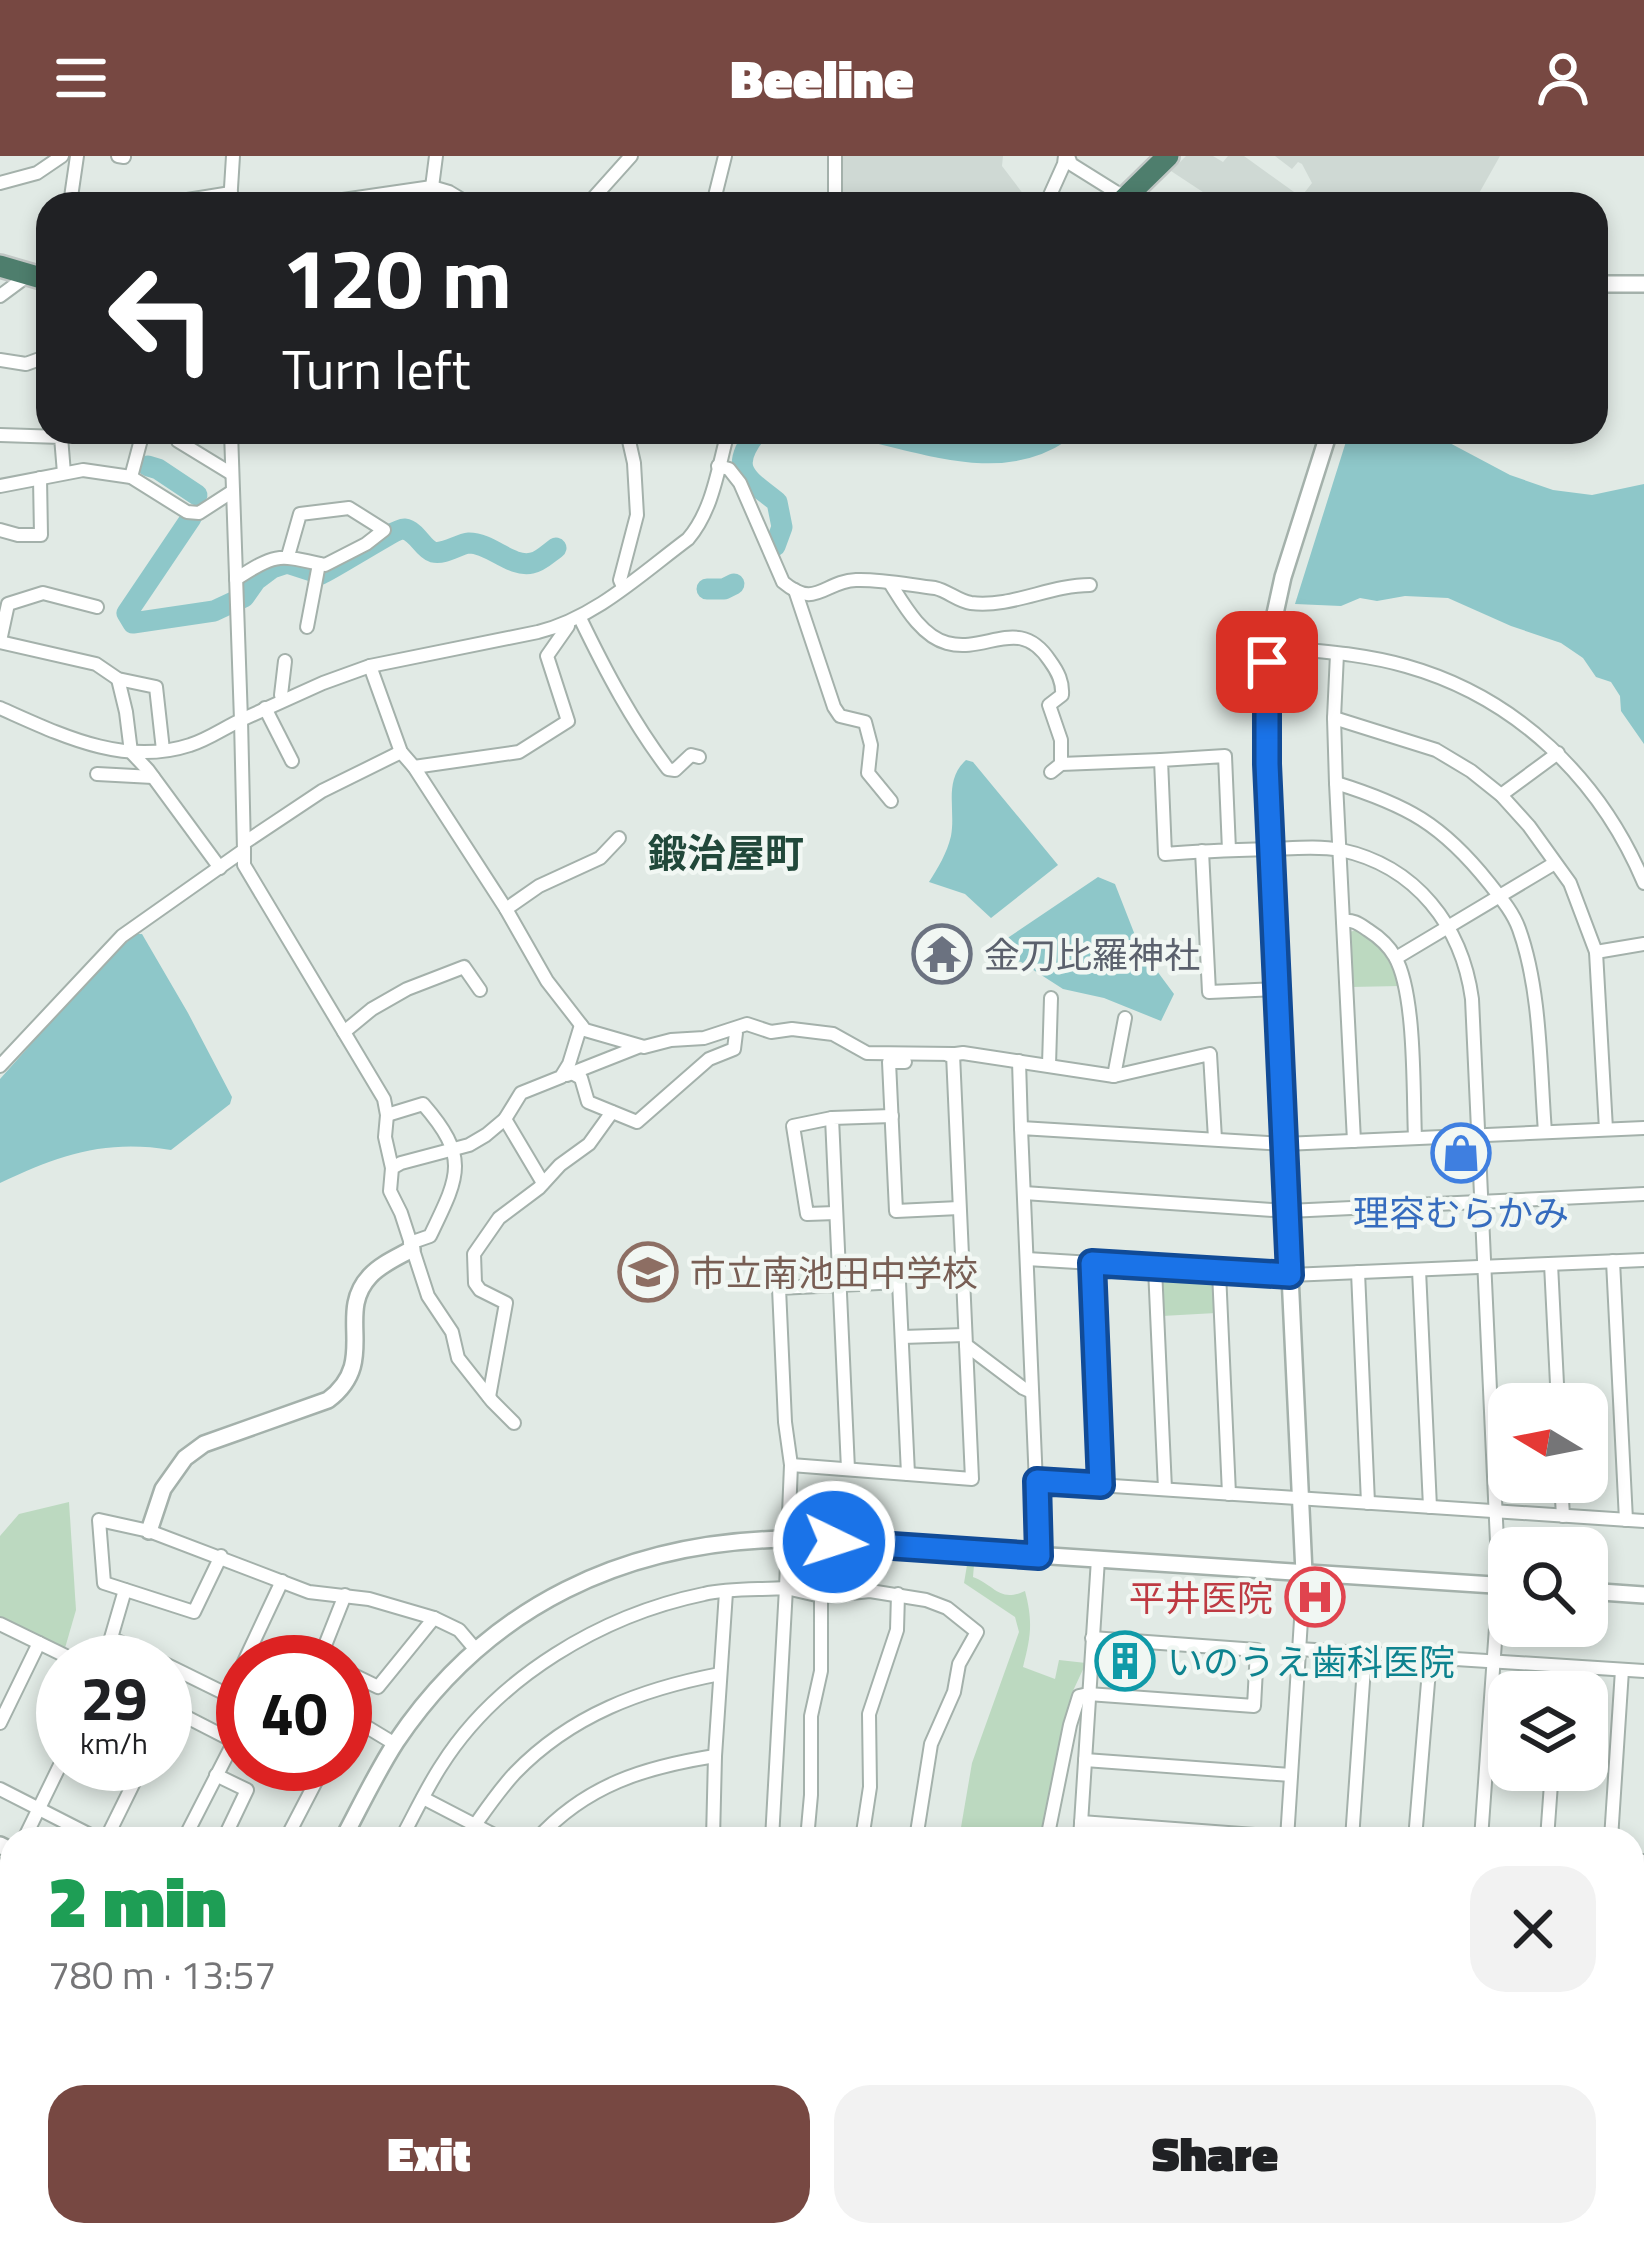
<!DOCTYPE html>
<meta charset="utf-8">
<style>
:root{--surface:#fff;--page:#f2f2f2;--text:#202124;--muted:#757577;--accent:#774842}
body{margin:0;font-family:"Titillium Web","Noto Sans JP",sans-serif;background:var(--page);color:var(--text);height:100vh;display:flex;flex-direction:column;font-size:45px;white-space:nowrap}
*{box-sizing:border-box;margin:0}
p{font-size:39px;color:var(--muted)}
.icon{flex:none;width:66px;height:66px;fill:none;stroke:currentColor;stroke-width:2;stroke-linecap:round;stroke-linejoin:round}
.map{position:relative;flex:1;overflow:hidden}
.details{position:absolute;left:0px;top:1671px;width:1644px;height:420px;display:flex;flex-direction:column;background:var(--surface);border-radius:36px 36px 0 0;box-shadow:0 6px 18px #0003}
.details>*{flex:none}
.hud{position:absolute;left:36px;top:36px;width:1572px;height:252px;border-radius:36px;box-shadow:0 6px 18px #0003;background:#202124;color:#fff;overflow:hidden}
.needle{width:78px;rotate:280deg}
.fabs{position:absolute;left:1488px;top:1227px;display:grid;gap:24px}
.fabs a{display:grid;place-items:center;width:120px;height:120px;border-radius:24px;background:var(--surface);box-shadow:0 6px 18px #0003;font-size:60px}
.speed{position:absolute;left:36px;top:1479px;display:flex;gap:24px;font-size:60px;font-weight:700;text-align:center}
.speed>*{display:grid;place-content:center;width:156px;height:156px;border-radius:50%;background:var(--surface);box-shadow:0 6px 18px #0003;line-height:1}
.speed small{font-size:30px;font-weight:400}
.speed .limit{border:18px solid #d22;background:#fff;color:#111}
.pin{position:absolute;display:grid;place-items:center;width:102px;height:102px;color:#fff;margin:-51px;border-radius:24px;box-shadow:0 6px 18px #0006}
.me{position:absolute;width:132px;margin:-66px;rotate:94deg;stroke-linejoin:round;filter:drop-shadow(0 0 9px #0008)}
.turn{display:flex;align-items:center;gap:42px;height:252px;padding:0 48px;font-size:54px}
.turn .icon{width:156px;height:156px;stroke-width:2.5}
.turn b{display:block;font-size:84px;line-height:102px}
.round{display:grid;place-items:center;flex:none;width:126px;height:126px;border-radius:36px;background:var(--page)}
.overview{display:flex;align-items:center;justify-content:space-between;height:204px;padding:0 48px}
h1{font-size:72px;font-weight:800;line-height:90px;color:#1e9e55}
.button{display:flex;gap:24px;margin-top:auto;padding:24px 48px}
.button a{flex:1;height:138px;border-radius:36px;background:var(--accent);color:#fff;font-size:48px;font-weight:800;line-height:138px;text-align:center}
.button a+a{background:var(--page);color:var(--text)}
header{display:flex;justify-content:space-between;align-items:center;height:156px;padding:0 48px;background:var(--accent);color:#fff;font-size:54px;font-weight:800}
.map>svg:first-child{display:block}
.built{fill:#cfd9d4}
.green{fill:#bcd9c0}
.water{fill:#8ec7c9}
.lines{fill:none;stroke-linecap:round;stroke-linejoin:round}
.river{stroke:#8ec7c9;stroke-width:21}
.minor-casing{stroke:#a4b1ab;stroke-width:16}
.tertiary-casing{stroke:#a4b1ab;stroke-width:20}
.trunk-casing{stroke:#c1c7c5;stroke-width:26}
.minor{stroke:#fff;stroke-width:12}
.tertiary{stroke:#fff;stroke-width:15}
.trunk{stroke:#4e7e6d;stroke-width:21}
.route-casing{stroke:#114b97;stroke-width:30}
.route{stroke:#1a73e8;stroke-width:21}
.labels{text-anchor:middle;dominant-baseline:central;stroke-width:9;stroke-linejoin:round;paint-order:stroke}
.worship-label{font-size:36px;fill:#5b616d;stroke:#f1f7f3;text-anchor:start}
.shop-label{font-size:36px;fill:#366cbe;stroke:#f1f7f3}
.education-label{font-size:36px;fill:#785e54;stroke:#f1f7f3;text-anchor:start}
.health-label{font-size:36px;fill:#be3a42;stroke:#f1f7f3;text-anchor:end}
.culture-label{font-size:36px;fill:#0d838f;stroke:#f1f7f3;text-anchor:start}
.neighbourhood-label{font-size:39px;font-weight:bold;fill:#21483a;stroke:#f1f7f3}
</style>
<header><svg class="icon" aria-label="menu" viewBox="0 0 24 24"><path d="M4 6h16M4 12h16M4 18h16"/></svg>Beeline<svg class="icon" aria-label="person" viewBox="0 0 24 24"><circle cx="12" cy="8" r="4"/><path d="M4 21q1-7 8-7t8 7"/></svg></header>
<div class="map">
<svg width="1644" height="2091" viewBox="0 0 1644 2091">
<rect width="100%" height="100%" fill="#e1eae5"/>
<!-- built -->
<g class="built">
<path d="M 837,0 L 1003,0 L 1002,10 L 1024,39 L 1037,48 L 837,48 Z"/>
<path d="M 1186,0 L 1213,0 L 1223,6 L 1228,0 L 1244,0 L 1301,41 L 1312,27 L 1302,8 L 1298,6 L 1292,13 L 1275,0 L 1500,0 L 1473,48 L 1221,48 L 1171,15 Z"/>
<path d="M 1632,2012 L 1644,2015 L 1644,2091 L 1328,2091 L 1329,2079 L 1632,2079 Z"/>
</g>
<!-- green -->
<g class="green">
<path d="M 1357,774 C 1379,787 1392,806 1400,830 L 1351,831 L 1349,776 Z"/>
<path d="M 1167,1117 L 1209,1120 L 1213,1125 L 1216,1157 L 1162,1160 L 1161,1124 Z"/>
<path d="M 69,1346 L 76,1454 L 65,1492 L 0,1460 L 0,1380 L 19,1358 Z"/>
<path d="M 967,1409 L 974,1409 L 973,1421 C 995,1429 999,1447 1025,1435 C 1033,1466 1031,1480 1023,1511 L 1055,1523 L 1059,1504 L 1086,1507 L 1072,1537 L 1044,1683 L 959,1683 L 972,1607 L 1019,1476 L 1015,1461 L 964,1427 Z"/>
</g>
<!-- water -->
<g class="water">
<path d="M 1349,276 L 1429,276 L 1510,319 L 1553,334 L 1592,339 L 1644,328 L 1644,588 L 1621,555 L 1620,540 L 1611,526 L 1596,521 L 1583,502 L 1561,487 L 1511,470 L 1448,442 L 1405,440 L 1377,445 L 1360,442 L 1341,450 L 1295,448 Z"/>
<path d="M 966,604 L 973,606 L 1058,709 L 991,762 L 965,738 L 929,726 C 938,712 947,697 951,680 C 956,653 943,625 966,604 Z"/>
<path d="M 1098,721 L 1115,728 L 1140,792 L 1174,838 L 1161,865 L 1104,842 L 1063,833 L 1021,806 L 1009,803 L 999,797 L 1000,787 Z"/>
<path d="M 136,778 L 142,778 L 188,857 L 232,941 L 230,948 L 171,994 C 106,983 59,999 0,1027 L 0,923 L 104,806 Z"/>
</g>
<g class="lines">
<!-- river -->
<g class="river">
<path d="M 757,276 C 726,315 749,323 777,346 L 782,371 L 775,390"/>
<path d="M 873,276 C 936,290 1003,315 1061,276"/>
<path d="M 148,310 L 158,313 L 197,339"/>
<path d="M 191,362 L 127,457 L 133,467 L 214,455 L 244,441 L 256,424 L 272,412 L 287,407 L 321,418 C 335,412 396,372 404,373 C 417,375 422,392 433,396 C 445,399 458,388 469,387 C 491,387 511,412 532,407 C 540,406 550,396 556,392"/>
<path d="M 707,433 L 724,433 L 734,428"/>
</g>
<!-- minor casing -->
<g class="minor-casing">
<g id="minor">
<path d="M 118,0 L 124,1"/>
<path d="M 835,0 L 835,48"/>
<path d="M 1068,0 L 1071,8 L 1119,38 L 1130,36"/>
<path d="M 0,27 L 37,17 L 62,0"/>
<path d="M 432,31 L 436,0"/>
<path d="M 175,46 L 231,37"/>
<path d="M 70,48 L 77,0"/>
<path d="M 230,48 L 233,0"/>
<path d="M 335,48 L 336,45 L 432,31 L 449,36 L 469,48"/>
<path d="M 588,48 L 631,0"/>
<path d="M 713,48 L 725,0"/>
<path d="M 1046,48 L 1064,8 L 1065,0"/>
<path d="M 0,140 L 27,120"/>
<path d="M 0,204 L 26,208 L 48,200"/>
<path d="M 0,279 L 61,281 L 64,317"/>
<path d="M 178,285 L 232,318"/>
<path d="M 718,310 L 729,313 L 740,327 L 783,426 C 816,454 824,425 856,424 C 881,423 909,429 935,432 C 948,435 958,445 971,447 C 1011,452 1050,429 1090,429"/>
<path d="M 131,321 L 143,276"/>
<path d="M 0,330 L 83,314 L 131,321 L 187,356 L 199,357 L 233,335"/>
<path d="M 0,374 L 18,379 L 41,379 L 40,322"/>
<path d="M 236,423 C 278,396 278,399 325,409 L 366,388 L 384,374 L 349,352 L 300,358 L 288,400"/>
<path d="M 890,427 C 904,449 921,480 947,487 C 987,498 1019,458 1050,505 C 1058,516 1063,526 1062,539 L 1049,549 L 1061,584 L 1061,608"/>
<path d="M 623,431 L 620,424 L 637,359 L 634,307 L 627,276"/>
<path d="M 795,434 L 834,551 L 840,560 L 865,566 L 871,589 L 868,617 L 891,645"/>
<path d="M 580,462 C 606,516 632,565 668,613 L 675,614 L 691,599 L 699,601"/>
<path d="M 307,471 L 319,408"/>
<path d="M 0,485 L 8,448 L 43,437 L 97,451"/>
<path d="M 0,486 L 96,508 L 118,523 L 156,531 L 163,594"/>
<path d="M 1268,490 C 1314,495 1361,497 1406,510 C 1516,541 1600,622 1644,727"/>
<path d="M 1337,498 L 1334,562 L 1336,627 L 1354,985"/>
<path d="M 370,510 L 401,596 L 414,611 L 506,753 L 547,825 L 585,874 L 644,891 L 671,884 L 704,882 L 747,868 L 771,876 L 792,873 L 833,878 L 867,897 L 953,898 L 966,1189 L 1023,1232 L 1032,1236"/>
<path d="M 118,523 L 126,556 L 131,596 L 148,614 L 220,712"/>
<path d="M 283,544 L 281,539 L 285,505"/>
<path d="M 0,552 C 59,578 123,611 190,589 C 207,584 224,572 241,564 L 231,276"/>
<path d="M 265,552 L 292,605"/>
<path d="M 1334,562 L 1436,594 L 1471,615 L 1501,639 L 1529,670 L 1570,727 L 1596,796 L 1606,973"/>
<path d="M 414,611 L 519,596 L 568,565 L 547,500 L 568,470"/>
<path d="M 1051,616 L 1061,608 L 1161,604"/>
<path d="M 97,618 L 153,621"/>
<path d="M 1336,627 C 1407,649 1442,668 1489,727 C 1500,741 1513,756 1519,773 C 1541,834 1540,912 1545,976"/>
<path d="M 1501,639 L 1558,597"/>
<path d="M 244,687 L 322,635 L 401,596"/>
<path d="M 244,694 L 244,709 L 384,943 L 387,959 L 385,981 L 392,1012"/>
<path d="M 1229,694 L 1225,600 L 1161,604 L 1165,698 C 1202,695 1239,694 1276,693 C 1297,692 1320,690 1341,694 C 1416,710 1462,770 1472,843 L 1499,1429 L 1481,1683"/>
<path d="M 1202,695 L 1209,836 L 1277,833"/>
<path d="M 506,753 L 539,730 L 600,702 L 619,682"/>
<path d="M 1343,765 C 1355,764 1359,768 1368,774 C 1379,781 1389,790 1395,801 C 1416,838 1413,937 1415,982"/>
<path d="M 1596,796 L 1644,788"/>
<path d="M 1396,802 L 1555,707"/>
<path d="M 344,876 L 372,853 L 407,833 L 464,811 L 480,834"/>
<path d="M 948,899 L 963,897 L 1114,920 L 1210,898 L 1215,983"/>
<path d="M 1019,905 L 1021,972"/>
<path d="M 905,906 L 889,906 L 896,1055 L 959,1052"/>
<path d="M 1049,909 L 1051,842"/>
<path d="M 0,910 L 122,780 L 244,694 L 241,564 L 323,527 L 370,510 L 538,476 C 595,462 641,418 688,383 C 713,354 718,312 728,276"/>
<path d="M 572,917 L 581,922 L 588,946 L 637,966 L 709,903 L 734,893 L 736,877"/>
<path d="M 567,919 L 638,891"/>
<path d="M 1114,920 L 1125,862"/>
<path d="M 387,959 L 423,948 C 470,1002 459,1020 430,1080 L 410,1087"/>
<path d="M 832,962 L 793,970 L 807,1058 L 836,1057"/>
<path d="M 505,963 L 543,1027"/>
<path d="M 1024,1037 L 1288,1055 L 1644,1038"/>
<path d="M 1027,1103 L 1290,1119 L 1644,1104"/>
<path d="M 1613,1105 L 1626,1364"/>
<path d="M 1092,1107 L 1101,1329"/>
<path d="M 1551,1108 L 1558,1248"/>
<path d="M 1155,1112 L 1165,1333"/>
<path d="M 1419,1114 L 1430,1351"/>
<path d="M 1219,1116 L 1229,1338"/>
<path d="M 1358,1116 L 1368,1347"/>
<path d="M 902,1181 L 965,1179"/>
<path d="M 489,1241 L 506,1147 L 480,1134 L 475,1127 L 474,1098 L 499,1062 L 539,1032 L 560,1009 L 589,988 L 612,956"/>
<path d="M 514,1267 L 492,1245 L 458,1202 L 452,1176 L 428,1140 L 401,1057 L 390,1035 L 392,1012 L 401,1007 L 469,989 L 486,979 L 505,963 L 521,937 L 561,921 L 569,908 L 581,869"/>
<path d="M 791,1309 L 972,1323 L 966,1189"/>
<path d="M 848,1313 L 832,962 L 892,960"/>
<path d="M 908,1318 L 899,1126 L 779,1132 L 785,1266 L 791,1309 L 786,1432 L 821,1440 L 870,1435 L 926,1444 L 947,1452 L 977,1476 L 959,1508 L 954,1536 L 931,1588 L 916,1683"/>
<path d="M 1037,1325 L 1644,1365"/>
<path d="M 1561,1326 L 1563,1360"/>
<path d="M 1039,1399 L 1021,972 L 1284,988 L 1644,972"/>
<path d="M 221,1400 L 194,1456 L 104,1427 L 99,1364 L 149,1375 L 309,1436 L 369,1443 L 434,1462 L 459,1474 L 476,1494"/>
<path d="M 125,1434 L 111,1482 L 161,1506"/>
<path d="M 0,1468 L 78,1506"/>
<path d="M 1299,1493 L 1644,1515"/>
<path d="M 244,1506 L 282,1425"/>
<path d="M 328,1506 L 320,1502 L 345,1439"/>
<path d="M 165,1508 L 228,1539 L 243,1508"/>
<path d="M 345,1515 L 378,1531 L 434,1462"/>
<path d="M 1557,1536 L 1559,1510"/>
<path d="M 165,1550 L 243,1590"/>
<path d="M 345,1561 L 352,1562 L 395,1588"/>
<path d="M 0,1567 L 39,1487"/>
<path d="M 1085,1604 L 1291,1619"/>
<path d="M 216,1619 L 247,1634 L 226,1678 L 235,1683"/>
<path d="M 0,1633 L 98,1683"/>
<path d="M 423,1642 L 502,1683"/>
<path d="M 1081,1666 L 1309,1683"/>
<path d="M 475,1669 C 487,1652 500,1633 515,1617 C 571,1559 642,1533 720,1518"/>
<path d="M 347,1674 L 364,1683"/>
<path d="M 24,1683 L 63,1603"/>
<path d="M 106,1683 L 143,1608"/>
<path d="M 184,1683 L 243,1568"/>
<path d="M 286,1683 L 325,1608"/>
<path d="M 401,1683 C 414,1659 426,1633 441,1610 C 497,1521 602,1459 704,1438 C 730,1432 759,1434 786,1432 L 772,1683"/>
<path d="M 537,1683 C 586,1629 645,1611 715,1600"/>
<path d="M 713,1683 L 715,1600 L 726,1436"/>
<path d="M 807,1683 L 811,1639 L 811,1560 L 821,1515 L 821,1440"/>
<path d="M 862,1683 L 870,1631 L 869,1558 L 897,1474 L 898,1438"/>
<path d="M 1047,1683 L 1070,1569 L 1079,1540 L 1088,1538 L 1254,1550 L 1257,1494 L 1092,1482"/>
<path d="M 1080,1683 L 1098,1403"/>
<path d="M 1287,1683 L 1304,1417"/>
<path d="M 1352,1683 L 1365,1497"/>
<path d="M 1415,1683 L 1430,1502"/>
<path d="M 1547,1683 L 1552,1614"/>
<path d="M 1611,1683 L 1622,1514"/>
<path d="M 1632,1705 L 1644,1705"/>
<path d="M 0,1730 L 12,1707"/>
<path d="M 1632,1829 L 1644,1830"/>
<path d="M 1632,1958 L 1644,1962"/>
<path d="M 0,2061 L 12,2067"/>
<path d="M 35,2079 L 58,2091"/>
<path d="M 605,2079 L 631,2091"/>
<path d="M 1030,2079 L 1086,2091"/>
<path d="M 6,2091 L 12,2079"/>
<path d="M 187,2091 L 185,2090 L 190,2079"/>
<path d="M 251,2091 L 257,2079"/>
<path d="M 320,2091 L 326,2079"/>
<path d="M 389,2091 L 395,2079"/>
<path d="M 584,2091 L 589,2079"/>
<path d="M 944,2091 L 947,2079"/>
<path d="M 1183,2091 L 1184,2079"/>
<path d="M 1229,2091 L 1231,2079"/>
<path d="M 1291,2091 L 1292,2079"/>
</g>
</g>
<!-- tertiary casing -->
<g class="tertiary-casing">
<g id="tertiary">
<path d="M 1131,36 L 1150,48"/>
<path d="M 1596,128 L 1644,128"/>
<path d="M 149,1375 L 163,1333 L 185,1302 L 204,1288 L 328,1244 C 380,1205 334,1158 370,1120 C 381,1108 398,1101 412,1093"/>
<path d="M 1304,1417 L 1270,693 L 1266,523 L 1268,490 L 1283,421 L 1329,276"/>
<path d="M 1587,1435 L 1644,1439"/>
<path d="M 343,1683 C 360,1651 376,1617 396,1586 C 488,1449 626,1385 789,1383 L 1509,1430"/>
<path d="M 0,1689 L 12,1695"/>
<path d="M 0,1711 L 12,1717"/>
<path d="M 760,2079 L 792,2091"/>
<path d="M 812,2079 L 843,2091"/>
<path d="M 130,2091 L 137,2079"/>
<path d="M 498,2091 L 503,2079"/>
</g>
</g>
<!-- trunk casing -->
<g class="trunk-casing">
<g id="trunk">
<path d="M 1119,48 L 1168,0"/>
<path d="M 0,110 L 48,124"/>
</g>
</g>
<!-- minor -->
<use href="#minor" class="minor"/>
<!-- tertiary -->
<use href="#tertiary" class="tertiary"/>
<!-- trunk -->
<use href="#trunk" class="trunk"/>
</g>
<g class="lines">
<!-- route casing -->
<g class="route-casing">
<path id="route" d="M 834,1386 L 1039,1400 L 1037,1325 L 1101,1329 L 1092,1107 L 1290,1119 L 1267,608 L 1267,506"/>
</g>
<!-- route -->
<use href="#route" class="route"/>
</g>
<!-- icons -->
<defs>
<g id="temple-ring" transform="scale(3)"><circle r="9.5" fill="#f1f7f3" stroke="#6b7280" stroke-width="1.5"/><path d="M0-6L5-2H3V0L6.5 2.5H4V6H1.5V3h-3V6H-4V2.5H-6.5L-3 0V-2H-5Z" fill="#6b7280"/></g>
<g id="shop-ring" transform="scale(3)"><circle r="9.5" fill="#f1f7f3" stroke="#3f7fe0" stroke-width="1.5"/><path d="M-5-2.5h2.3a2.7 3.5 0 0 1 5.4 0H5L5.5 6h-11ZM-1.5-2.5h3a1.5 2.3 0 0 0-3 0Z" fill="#3f7fe0"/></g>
<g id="school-ring" transform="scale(3)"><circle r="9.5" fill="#f1f7f3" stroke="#8d6e63" stroke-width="1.5"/><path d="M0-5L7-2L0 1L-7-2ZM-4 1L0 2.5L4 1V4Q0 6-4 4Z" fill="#8d6e63"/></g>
<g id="hospital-ring" transform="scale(3)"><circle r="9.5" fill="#f1f7f3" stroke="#e0444e" stroke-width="1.5"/><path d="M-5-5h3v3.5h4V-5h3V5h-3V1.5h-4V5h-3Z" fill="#e0444e"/></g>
<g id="building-ring" transform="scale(3)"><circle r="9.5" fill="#f1f7f3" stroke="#0f9aa8" stroke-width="1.5"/><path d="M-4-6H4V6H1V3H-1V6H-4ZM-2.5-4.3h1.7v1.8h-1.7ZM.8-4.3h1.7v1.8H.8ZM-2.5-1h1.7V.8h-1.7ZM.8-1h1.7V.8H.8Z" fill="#0f9aa8"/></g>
</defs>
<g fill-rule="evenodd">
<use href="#temple-ring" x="942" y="798"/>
<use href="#shop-ring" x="1461" y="997"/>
<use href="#school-ring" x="648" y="1116"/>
<use href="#hospital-ring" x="1315" y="1441"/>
<use href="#building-ring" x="1125" y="1505"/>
</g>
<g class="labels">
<!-- worship labels -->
<g class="worship-label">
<text x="984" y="798">金刀比羅神社</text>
</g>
<!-- shop labels -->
<g class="shop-label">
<text x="1461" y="1056">理容むらかみ</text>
</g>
<!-- education labels -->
<g class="education-label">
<text x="690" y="1116">市立南池田中学校</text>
</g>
<!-- health labels -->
<g class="health-label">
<text x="1273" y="1441">平井医院</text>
</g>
<!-- culture labels -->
<g class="culture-label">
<text x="1167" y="1505">いのうえ歯科医院</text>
</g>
<!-- neighbourhood labels -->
<g class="neighbourhood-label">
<text x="726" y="696">鍛治屋町</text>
</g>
</g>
</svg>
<div class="fabs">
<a><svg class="needle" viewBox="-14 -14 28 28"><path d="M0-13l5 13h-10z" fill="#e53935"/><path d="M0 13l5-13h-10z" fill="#757577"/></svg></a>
<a><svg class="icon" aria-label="search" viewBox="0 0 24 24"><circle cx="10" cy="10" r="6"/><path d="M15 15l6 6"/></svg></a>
<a><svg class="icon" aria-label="layers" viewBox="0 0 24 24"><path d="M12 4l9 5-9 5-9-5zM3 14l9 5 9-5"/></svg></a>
</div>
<div class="speed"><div>29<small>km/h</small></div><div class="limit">40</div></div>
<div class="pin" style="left:1267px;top:506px;background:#d93025"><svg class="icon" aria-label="arrive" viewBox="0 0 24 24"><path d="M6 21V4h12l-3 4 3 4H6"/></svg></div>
<svg class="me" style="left:834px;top:1386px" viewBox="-20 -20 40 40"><circle r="17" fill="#1a73e8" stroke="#fff" stroke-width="3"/><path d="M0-11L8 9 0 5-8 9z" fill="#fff"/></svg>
<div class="hud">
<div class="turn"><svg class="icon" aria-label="left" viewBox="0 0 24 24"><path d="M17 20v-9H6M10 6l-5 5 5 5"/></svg><div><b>120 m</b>Turn left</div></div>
</div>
<section class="details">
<div class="overview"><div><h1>2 min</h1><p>780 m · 13:57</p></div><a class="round"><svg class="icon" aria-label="close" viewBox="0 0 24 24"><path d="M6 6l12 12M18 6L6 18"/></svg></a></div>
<div class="button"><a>Exit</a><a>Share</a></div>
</section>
</div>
